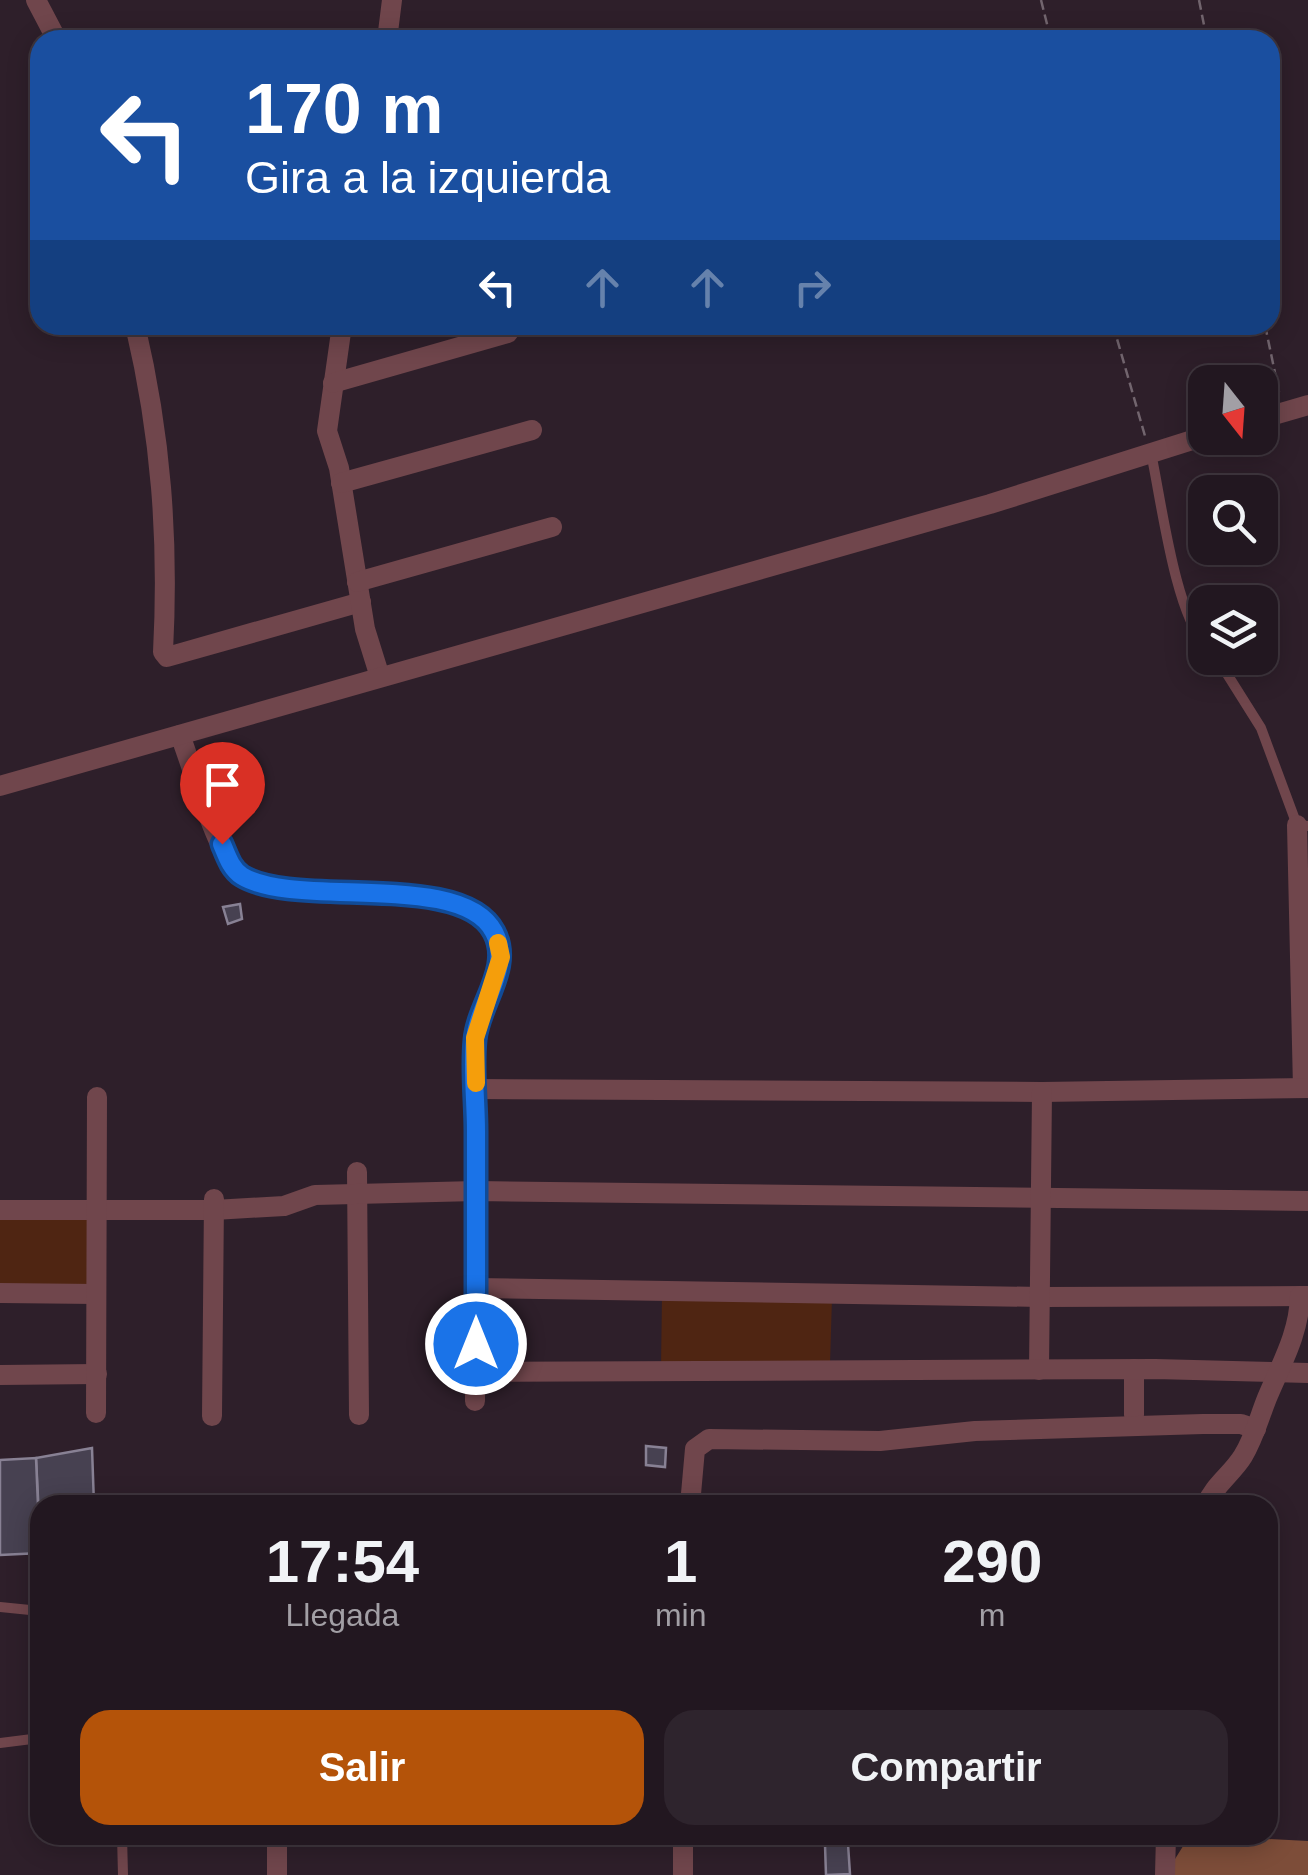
<!DOCTYPE html>
<html lang="es">
<style>
:root{--surface:#221720;--page:#2e242d;--text:#f1f3f6;--muted:#a29fa5;--line:#3f363e;--accent:#b45309}
body{margin:0;font-family:Arial,sans-serif;background:var(--page);color:var(--text);height:100vh;display:flex;flex-direction:column;font-size:38px;white-space:nowrap}
*{box-sizing:border-box;margin:0}
p{font-size:32px;color:var(--muted)}
.icon{flex:none;width:55px;height:55px;fill:none;stroke:currentColor;stroke-width:2;stroke-linecap:round;stroke-linejoin:round}
.map{position:relative;flex:1;overflow:hidden}
.panel{position:absolute;left:30px;top:1495px;width:1248px;height:350px;display:flex;flex-direction:column;background:var(--surface);border-radius:30px;box-shadow:0 5px 25px #0003,0 0 0 2px var(--line)}
.panel>*{flex:none}
.hud{position:absolute;left:30px;top:30px;width:1250px;height:305px;border-radius:30px;box-shadow:0 5px 25px #0003,0 0 0 2px var(--line);background:#1a4fa0;color:#fff;overflow:hidden}
.needle{width:65px;rotate:163deg}
.controls{position:absolute;left:1188px;top:365px;display:grid;gap:20px}
.controls a{display:grid;place-items:center;width:90px;height:90px;border-radius:20px;background:var(--surface);box-shadow:0 5px 25px #0003,0 0 0 2px var(--line);font-size:50px}
.pin{position:absolute;display:grid;place-items:center;width:85px;height:85px;color:#fff;margin:-102px -42px;border-radius:50% 50% 50% 0;rotate:-45deg;box-shadow:0 0 10px #0007}
.pin .icon{rotate:45deg}
.me{position:absolute;width:110px;margin:-55px;rotate:0deg;stroke-linejoin:round;filter:drop-shadow(0 0 8px #0008)}
.turn{display:flex;align-items:center;gap:35px;height:210px;padding:0 50px;font-size:45px}
.turn .icon{width:130px;height:130px;stroke-width:2.5}
.turn b{display:block;font-size:70px;line-height:85px}
.lanes{display:flex;align-items:center;height:95px;padding:0 50px;background:#0003;justify-content:center;gap:50px;direction:ltr}
.lanes .off{opacity:.35}
.eta{display:flex;justify-content:space-evenly;align-items:center;height:170px;text-align:center}
.eta b{font-size:60px;font-weight:700;line-height:70px}
.action{display:flex;gap:20px;margin-top:auto;padding:20px 50px}
.action a{flex:1;height:115px;border-radius:30px;background:var(--accent);color:#fff;font-size:40px;font-weight:700;line-height:115px;text-align:center}
.action a+a{background:var(--page);color:var(--text)}
.map>svg:first-child{display:block}
.green{fill:#4f2512}
.forest{fill:#7d4d39}
.building{fill:#474151;stroke:#888194;stroke-width:2.5}
.lines{fill:none;stroke-linecap:round;stroke-linejoin:round}
.path{stroke:#72656e;stroke-width:2.5;stroke-dasharray:10 5;stroke-linecap:butt}
.service{stroke:#70464c;stroke-width:10}
.minor{stroke:#70464c;stroke-width:20}
.route-casing{stroke:#114b97;stroke-width:25}
.route{stroke:#1a73e8;stroke-width:18}
.slow{stroke:#f59e0b;stroke-width:18}
</style>
<div class="map">
<svg width="1308" height="1875" viewBox="0 0 1308 1875">
<rect width="100%" height="100%" fill="#2e1f2a"/>
<!-- green -->
<g class="green">
<rect x="0" y="1215" width="90" height="72"/>
<path d="M 662,1296 L 832,1298 L 830,1364 L 661,1365 Z"/>
</g>
<!-- forest -->
<path class="forest" d="M 1190,1835 L 1308,1841 L 1308,1875 L 1165,1875 Z"/>
<!-- building -->
<g class="building">
<path d="M 240,904 L 242,919 L 228,924 L 223,907 Z"/>
<path d="M 646,1446 L 666,1448 L 665,1467 L 646,1465 Z"/>
<path d="M 92,1448 L 94,1505 L 40,1505 L 40,1537 L 36,1458 Z"/>
<path d="M 36,1458 L 40,1553 L 0,1555 L 0,1460 Z"/>
<path d="M 848,1844 L 850,1874 L 826,1875 L 825,1845 Z"/>
</g>
<g class="lines">
<!-- path -->
<g class="path">
<path d="M 1041,0 L 1051,40"/>
<path d="M 1199,0 L 1207,40"/>
<path d="M 1113,325 L 1145,436"/>
<path d="M 1265,325 L 1279,392"/>
</g>
<!-- service -->
<g class="service">
<path d="M 1151,453 C 1161,499 1175,613 1205,644"/>
<path d="M 1217,658 L 1261,728 L 1297,825 L 1308,826"/>
<path d="M 0,1607 L 40,1611"/>
<path d="M 0,1743 L 40,1738"/>
<path d="M 122,1835 L 123,1875"/>
</g>
<!-- minor -->
<g class="minor">
<path d="M 36,0 L 57,40"/>
<path d="M 387,40 L 392,0"/>
<path d="M 135,325 C 161,435 169,539 163,652 L 167,657 L 361,602"/>
<path d="M 342,325 L 327,431 L 339,468 L 365,629 L 380,677"/>
<path d="M 333,383 L 508,333"/>
<path d="M 1260,419 L 1308,405"/>
<path d="M 341,483 L 532,430"/>
<path d="M 357,582 L 552,527"/>
<path d="M 180,735 C 192,766 215,845 234,868 C 269,912 454,869 492,929 C 514,963 481,1002 475,1037 C 470,1066 476,1112 476,1143 C 476,1229 476,1315 475,1401"/>
<path d="M 0,786 L 990,504 L 1205,436"/>
<path d="M 1297,825 L 1303,1088"/>
<path d="M 476,1089 L 1042,1092 L 1308,1088"/>
<path d="M 357,1172 L 359,1415"/>
<path d="M 0,1210 L 214,1210 L 284,1206 L 315,1195 L 476,1191 L 1308,1201"/>
<path d="M 476,1288 L 1041,1297 L 1308,1296"/>
<path d="M 0,1293 L 96,1294"/>
<path d="M 1134,1369 L 1134,1415"/>
<path d="M 1039,1370 L 1042,1092"/>
<path d="M 475,1372 L 1155,1369 L 1308,1373"/>
<path d="M 0,1375 L 97,1374"/>
<path d="M 96,1413 L 97,1097"/>
<path d="M 212,1416 L 214,1199"/>
<path d="M 690,1505 L 695,1449 L 709,1439 L 880,1441 L 975,1431 L 1203,1424 L 1241,1424 L 1256,1429"/>
<path d="M 1206,1505 C 1214,1485 1232,1474 1243,1456 C 1254,1438 1259,1418 1267,1398 C 1281,1364 1299,1334 1300,1296"/>
<path d="M 683,1835 L 683,1875"/>
<path d="M 277,1875 L 277,1835"/>
<path d="M 1165,1875 L 1166,1835"/>
</g>
</g>
<g class="lines">
<!-- route casing -->
<g class="route-casing">
<path id="route" d="M 222,844 C 227,856 231,869 242,876 C 296,909 462,870 494,932 C 513,968 478,1004 475,1040 C 472,1070 476,1102 476,1131 C 476,1202 476,1273 476,1344"/>
</g>
<!-- route -->
<use href="#route" class="route"/>
<!-- slow -->
<path class="slow" d="M 476,1083 L 475,1038 L 501,957 L 498,943"/>
</g>
</svg>
<div class="controls">
<a><svg class="needle" viewBox="-14 -14 28 28"><path d="M0-13l5 13h-10z" fill="#e53935"/><path d="M0 13l5-13h-10z" fill="#a29fa5"/></svg></a>
<a><svg class="icon" aria-label="search" viewBox="0 0 24 24"><circle cx="10" cy="10" r="6"/><path d="M15 15l6 6"/></svg></a>
<a><svg class="icon" aria-label="layers" viewBox="0 0 24 24"><path d="M12 4l9 5-9 5-9-5zM3 14l9 5 9-5"/></svg></a>
</div>
<div class="pin" style="left:222px;top:844px;background:#d93025"><svg class="icon" aria-label="arrive" viewBox="0 0 24 24"><path d="M6 21V4h12l-3 4 3 4H6"/></svg></div>
<svg class="me" style="left:476px;top:1344px" viewBox="-20 -20 40 40"><circle r="17" fill="#1a73e8" stroke="#fff" stroke-width="3"/><path d="M0-11L8 9 0 5-8 9z" fill="#fff"/></svg>
<div class="hud">
<div class="turn"><svg class="icon" aria-label="left" viewBox="0 0 24 24"><path d="M17 20v-9H6M10 6l-5 5 5 5"/></svg><div><b>170 m</b>Gira a la izquierda</div></div>
<div class="lanes"><svg class="icon" aria-label="left" viewBox="0 0 24 24"><path d="M17 20v-9H6M10 6l-5 5 5 5"/></svg><svg class="icon off" aria-label="ahead" viewBox="0 0 24 24"><path d="M12 20V5M6 11l6-6 6 6"/></svg><svg class="icon off" aria-label="ahead" viewBox="0 0 24 24"><path d="M12 20V5M6 11l6-6 6 6"/></svg><svg class="icon off" aria-label="right" viewBox="0 0 24 24"><path d="M7 20v-9h11M14 6l5 5-5 5"/></svg></div>
</div>
<section class="panel">
<div class="eta">
<div><b>17:54</b><p>Llegada</p></div>
<div><b>1</b><p>min</p></div>
<div><b>290</b><p>m</p></div>
</div>
<div class="action"><a>Salir</a><a>Compartir</a></div>
</section>
</div>
